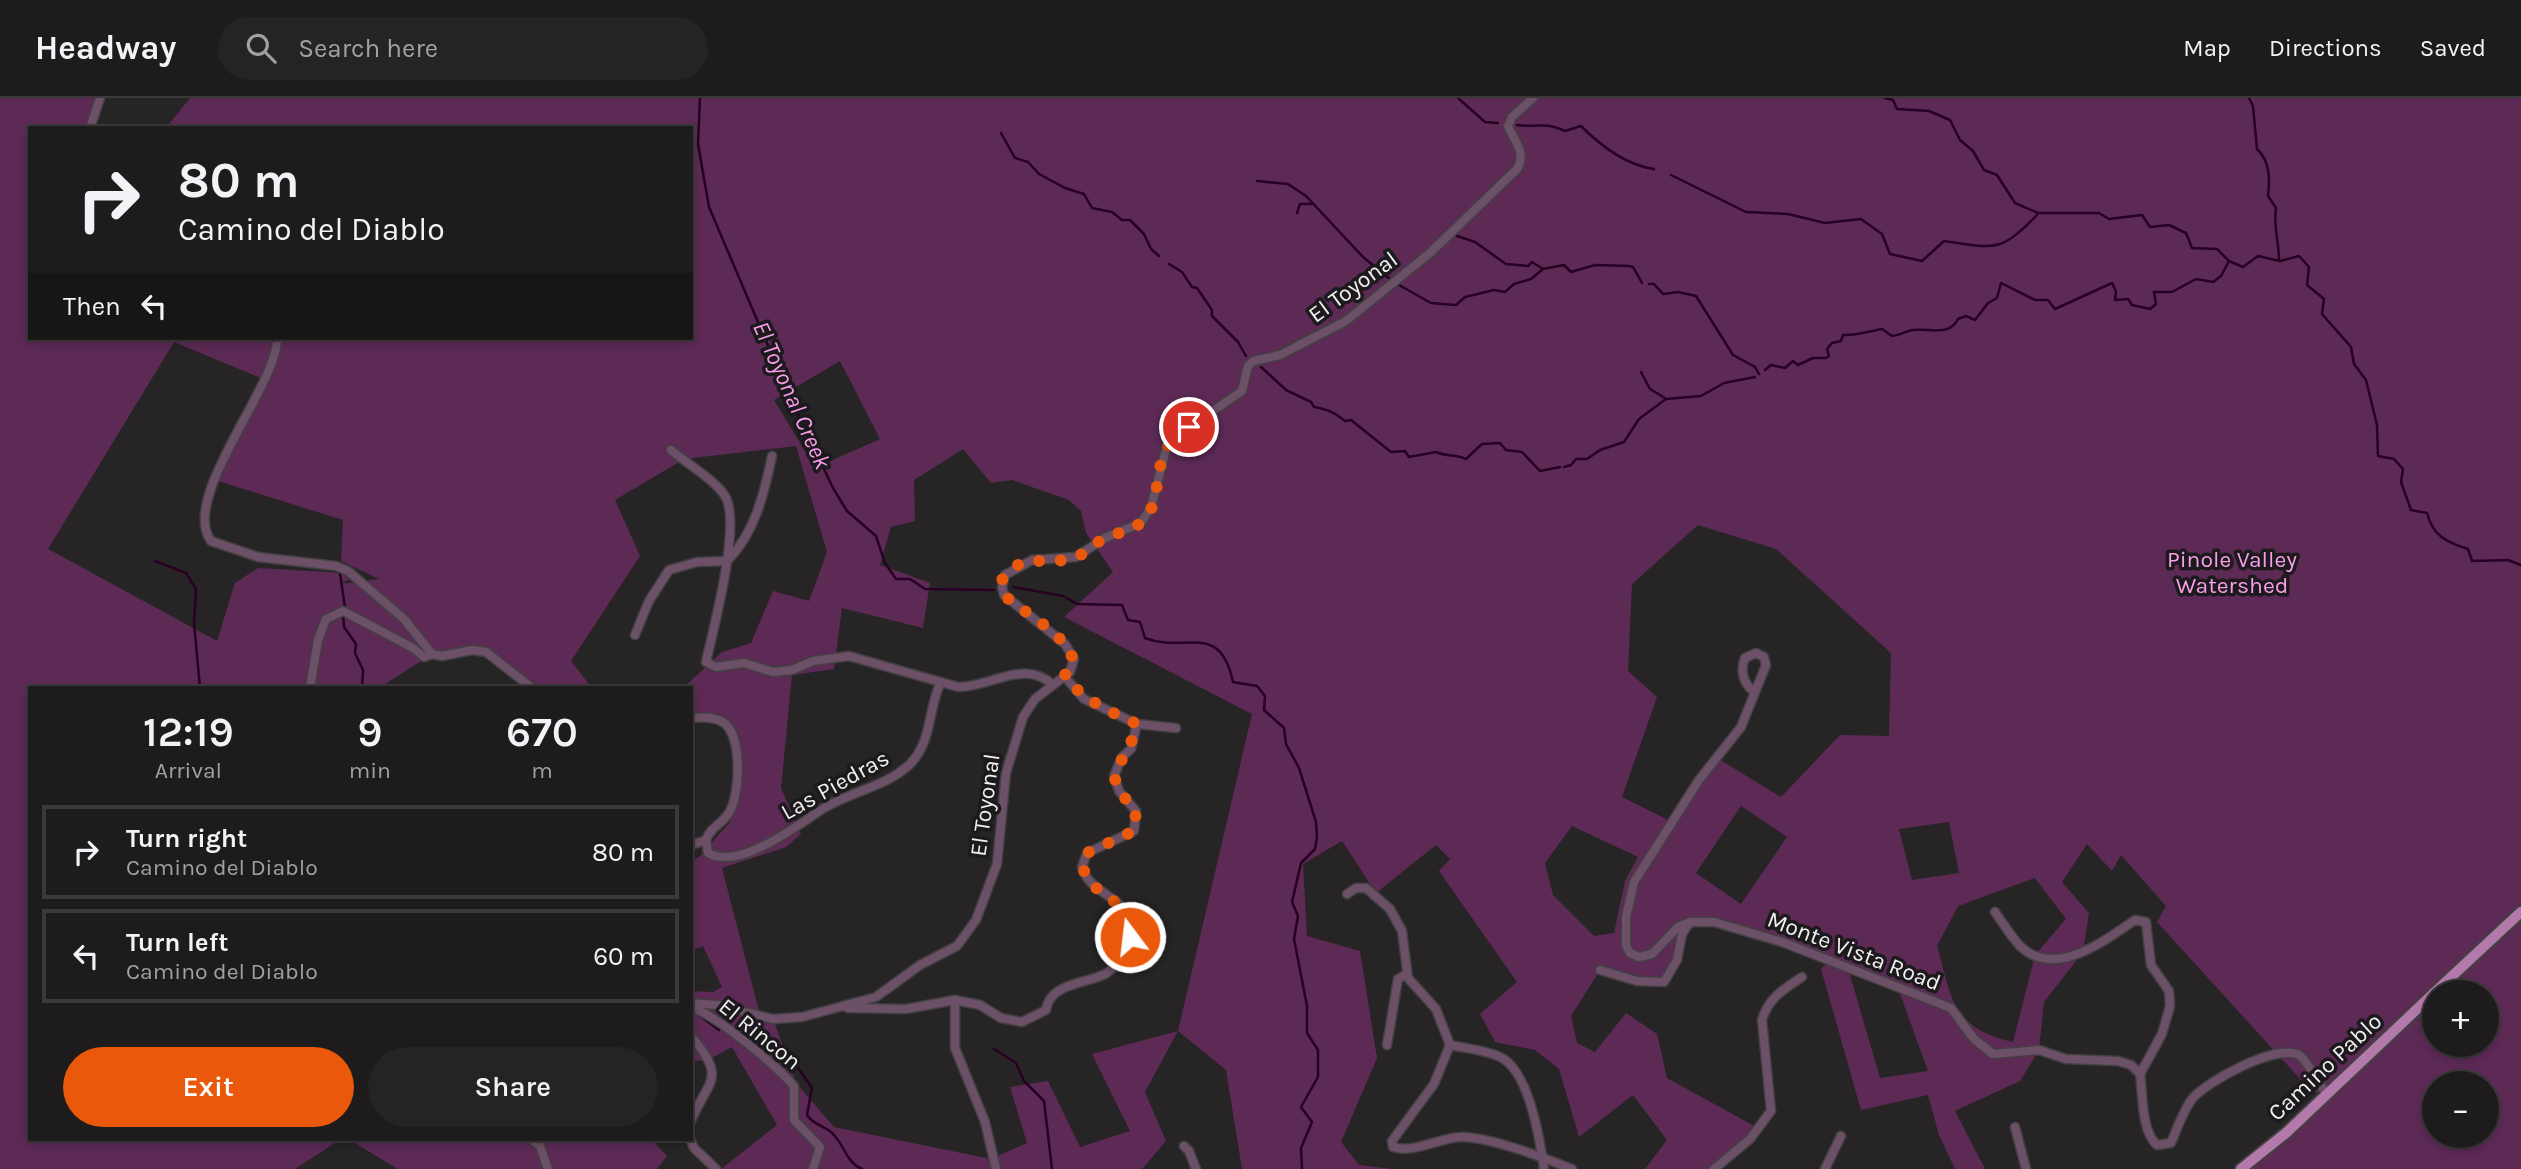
<!DOCTYPE html>
<meta charset="utf-8">
<style>
:root{--surface:#1d1b1c;--page:#252425;--text:#f1f3f6;--muted:#a0a1a3;--line:#3b393b;--accent:#ea580c}
body{margin:0;font-family:Karla,sans-serif;background:var(--page);color:var(--text);height:100vh;display:flex;flex-direction:column;font-size:26px;white-space:nowrap}
*{box-sizing:border-box;margin:0}
p{font-size:23px;color:var(--muted)}
.icon{flex:none;width:38px;height:38px;fill:none;stroke:currentColor;stroke-width:2;stroke-linecap:round;stroke-linejoin:round}
.map{position:relative;flex:1;overflow:hidden}
.drawer{position:absolute;left:28px;top:588px;width:665px;height:455px;display:flex;flex-direction:column;background:var(--surface);border-radius:0px;box-shadow:0 4px 10px #0003,0 0 0 2px var(--line)}
.drawer>*{flex:none}
.banner{position:absolute;left:28px;top:28px;width:665px;height:214px;border-radius:0px;box-shadow:0 4px 10px #0003,0 0 0 2px var(--line);background:#1d1b1c;color:var(--text);overflow:hidden}
.fabs{position:absolute;left:2422px;top:882px;display:grid;gap:14px}
.fabs a{display:grid;place-items:center;width:77px;height:77px;border-radius:50%;background:var(--surface);box-shadow:0 4px 10px #0003,0 0 0 2px var(--line);font-size:35px}
.pin{position:absolute;display:grid;place-items:center;width:60px;height:60px;color:#fff;margin:-30px;border:4px solid #fff;border-radius:50%;box-shadow:0 2px 7px #0007}
.me{position:absolute;width:77px;margin:-38px;rotate:345deg;stroke-linejoin:round;filter:drop-shadow(0 0 5px #0008)}
.turn{display:flex;align-items:center;gap:24px;height:147px;padding:0 35px;font-size:32px}
.turn .icon{width:91px;height:91px;stroke-width:2.5}
.turn b{display:block;font-size:49px;line-height:60px}
.then{display:flex;align-items:center;height:66px;padding:0 35px;background:#0003;gap:14px;font-size:26px}
.eta{display:flex;justify-content:space-evenly;align-items:center;height:119px;text-align:center}
.eta b{font-size:42px;font-weight:600;line-height:49px}
.primary-button{display:flex;gap:14px;margin-top:auto;padding:14px 35px}
.primary-button a{flex:1;height:80px;border-radius:42px;background:var(--accent);color:#fff;font-size:28px;font-weight:600;line-height:80px;text-align:center}
.primary-button a+a{background:var(--page);color:var(--text)}
ul{padding:0;list-style:none}
li{display:flex;align-items:center;gap:21px;height:94px;margin:0 14px 10px;padding:0 21px;border:4px solid var(--line);border-radius:0px}
li div{flex:1}
li b{display:block;font-size:26px}
li em{font-style:normal}
header{display:flex;align-items:center;gap:42px;box-sizing:border-box;height:98px;padding:0 35px;background:var(--surface);border-bottom:2px solid var(--line)}
header strong{font-size:33px}
nav{display:flex;gap:38px;margin-inline-start:auto;font-size:24px}
.search{width:490px;height:63px;background:var(--page);display:flex;align-items:center;gap:18px;box-sizing:border-box;padding:0 24px;border-radius:38px;color:var(--muted);font-size:26px}
.map>svg:first-child{display:block}
.green{fill:#5d2a56;fill-rule:evenodd}
.lines{fill:none;stroke-linecap:round;stroke-linejoin:round}
.stream{stroke:#270024;stroke-width:2.5}
.minor-casing{stroke:#434042;stroke-width:11}
.major-casing{stroke:#434042;stroke-width:14}
.minor{stroke:#6c5067;stroke-width:8}
.major{stroke:#b379aa;stroke-width:10}
.route{stroke:#ea580c;stroke-width:12;stroke-dasharray:0 21.6}
.labels{text-anchor:middle;dominant-baseline:central;stroke-width:7;stroke-linejoin:round;paint-order:stroke}
.street-label{font-size:23px;fill:#f1eff1;stroke:#1d1a1d}
.park-label{font-size:23px;fill:#f89dea;stroke:#1d1a1d}
.water-label{font-size:24px;font-style:italic;fill:#f79ce9;stroke:#1d1a1d}
</style>
<header>
<strong>Headway</strong>
<div class="search"><svg class="icon" aria-label="search" viewBox="0 0 24 24"><circle cx="10" cy="10" r="6"/><path d="M15 15l6 6"/></svg>Search here</div>
<nav><a>Map</a><a>Directions</a><a>Saved</a></nav>
</header>
<div class="map">
<svg width="2521" height="1071" viewBox="0 0 2521 1071">
<rect width="100%" height="100%" fill="#272426"/>
<!-- green -->
<g class="green">
<path d="M 0,0 L 100,0 L 90,30 L 30,30 L 30,240 L 691,240 L 691,30 L 166,30 L 190,0 L 2521,0 L 2521,1071 L 2241,1071 L 2326,996 L 2311,993 L 2157,824 L 2166,808 L 2121,757 L 2112,773 L 2087,746 L 2062,784 L 2089,815 L 2083,854 L 2044,904 L 2039,952 L 2020,983 L 1955,1013 L 1985,1071 L 1955,1071 L 1939,1037 L 1928,997 L 1861,1012 L 1821,871 L 1829,863 L 1714,824 L 1689,825 L 1677,862 L 1664,884 L 1637,883 L 1600,872 L 1571,918 L 1577,945 L 1595,954 L 1626,915 L 1657,936 L 1667,980 L 1758,1030 L 1717,1071 L 1645,1071 L 1667,1042 L 1633,997 L 1579,1039 L 1559,971 L 1535,952 L 1495,944 L 1480,916 L 1517,884 L 1439,773 L 1450,761 L 1436,747 L 1376,795 L 1342,743 L 1303,766 L 1307,838 L 1360,853 L 1377,960 L 1341,1044 L 1359,1067 L 1393,1071 L 1242,1071 L 1226,972 L 1178,933 L 1145,994 L 1166,1043 L 1142,1071 L 721,1071 L 777,1027 L 732,949 L 708,962 L 691,963 L 691,893 L 713,894 L 722,889 L 703,848 L 691,853 L 691,762 L 699,759 L 730,724 L 734,701 L 736,647 L 723,624 L 691,620 L 691,590 L 683,590 L 722,554 L 751,545 L 773,493 L 809,503 L 827,454 L 796,348 L 684,361 L 615,402 L 640,458 L 571,563 L 592,590 L 532,590 L 486,554 L 432,556 L 379,590 L 30,590 L 30,1041 L 341,1041 L 295,1071 L 0,1071 ZM 174,244 L 263,281 L 215,382 L 343,422 L 341,463 L 379,481 L 339,486 L 353,480 L 345,475 L 258,470 L 235,485 L 217,543 L 48,451 ZM 840,263 L 880,341 L 815,370 L 774,302 ZM 963,351 L 991,385 L 1012,382 L 1069,402 L 1081,413 L 1086,435 L 1113,474 L 1064,519 L 1252,616 L 1178,933 L 1092,956 L 1130,1033 L 1080,1049 L 1048,983 L 1010,989 L 1027,1045 L 991,1061 L 834,1029 L 796,985 L 773,921 L 760,917 L 722,770 L 786,749 L 801,736 L 781,690 L 792,577 L 834,571 L 842,510 L 923,530 L 930,485 L 880,467 L 891,429 L 915,423 L 914,382 ZM 1698,427 L 1776,451 L 1891,555 L 1889,638 L 1840,637 L 1781,699 L 1717,660 L 1672,724 L 1622,699 L 1657,599 L 1628,573 L 1632,486 ZM 1741,708 L 1787,739 L 1741,806 L 1696,775 ZM 1949,724 L 1959,775 L 1912,782 L 1899,731 ZM 1572,728 L 1638,759 L 1625,783 L 1614,835 L 1594,838 L 1553,797 L 1545,765 ZM 2035,780 L 2066,821 L 2035,857 L 2013,944 C 1952,930 1952,902 1937,848 L 1958,808 ZM 1848,870 L 1898,890 L 1928,973 L 1880,980 ZM 2434,894 L 2487,894 L 2487,947 L 2434,947 ZM 2434,985 L 2487,985 L 2487,1038 L 2434,1038 Z"/>
<path d="M 348,1041 L 651,1041 L 667,1058 L 657,1071 L 398,1071 Z"/>
</g>
<g class="lines">
<!-- stream -->
<g class="stream">
<path d="M 700,0 L 698,46 L 709,109 L 789,297 L 833,390 L 847,413 L 876,438 L 885,465 L 896,481 L 910,481 L 925,491 L 994,492"/>
<path d="M 1458,0 L 1485,24 L 1498,25"/>
<path d="M 1885,0 L 1893,2 L 1897,11 L 1929,13 L 1950,22 L 1960,42 L 1973,53 L 1984,72 L 1997,77 L 2015,105 L 2038,115 L 2099,115 L 2109,121 L 2142,117 L 2150,129 L 2169,127 L 2186,135 L 2192,150 L 2217,151 L 2229,163 L 2243,169 L 2258,158 L 2280,163 L 2299,158 L 2309,169 L 2307,187 L 2324,201 L 2322,216 L 2351,249 L 2354,266 L 2366,282 L 2377,327 L 2378,358 L 2394,361 L 2403,371 L 2401,384 L 2411,412 L 2427,415 C 2433,438 2446,444 2468,451 L 2472,463 L 2508,462 L 2521,467"/>
<path d="M 2249,0 L 2253,8 L 2257,51 C 2270,63 2270,81 2268,98 L 2276,110 C 2273,129 2279,143 2279,162"/>
<path d="M 1517,27 C 1539,30 1542,23 1565,33 L 1581,28 C 1601,48 1625,67 1654,71"/>
<path d="M 1001,35 L 1015,60 L 1028,64 L 1039,76 L 1065,90 L 1084,96 L 1092,110 L 1112,114 L 1122,122 L 1130,122 L 1144,136 L 1151,151 L 1159,158"/>
<path d="M 1671,77 L 1746,114 L 1788,116 L 1825,125 L 1861,121 L 1882,136 L 1890,156 L 1922,163 L 1944,143 C 1995,150 1999,156 2037,117"/>
<path d="M 1257,83 L 1288,86 L 1306,98 L 1363,159 L 1390,181"/>
<path d="M 1297,115 L 1300,106 L 1311,106"/>
<path d="M 1457,138 L 1475,144 L 1506,166 L 1528,168 L 1532,164 L 1543,171"/>
<path d="M 1169,166 L 1182,174 L 1192,189 L 1197,190 L 1212,212 L 1212,218 L 1238,244 L 1246,258"/>
<path d="M 1649,186 L 1654,186 L 1663,196 L 1678,194 L 1696,198 L 1733,257 L 1755,269 L 1759,276"/>
<path d="M 1399,187 L 1431,205 L 1456,207 L 1465,199 L 1494,192 L 1505,194 L 1514,186 L 1531,181 L 1543,171 L 1564,167 L 1571,174 L 1595,167 L 1629,168 L 1633,169 L 1642,185"/>
<path d="M 1261,269 L 1286,292 L 1311,304 L 1314,309 C 1326,311 1335,314 1345,323 L 1351,322 L 1391,354 L 1405,353 L 1409,359 L 1436,354 C 1447,359 1456,356 1466,361 L 1482,346 L 1500,345 L 1506,352 L 1522,354 L 1540,373 L 1560,369"/>
<path d="M 1765,272 L 1771,267 L 1785,270 L 1793,263 L 1798,267 L 1813,260 L 1826,260 L 1829,258 L 1827,251 L 1832,245 L 1841,243 L 1843,237 C 1855,238 1871,233 1882,231 L 1892,238 C 1900,237 1906,233 1913,232 C 1930,230 1949,239 1958,221 L 1966,218 L 1975,222 L 1988,205 L 1997,200 L 2001,185 L 2035,202 L 2048,202 L 2055,211 L 2112,185 L 2116,193 L 2115,202 L 2128,201 L 2132,207 L 2150,211 L 2156,206 L 2154,194 L 2172,194 L 2196,181 L 2213,184 L 2221,178 L 2229,163"/>
<path d="M 1641,274 L 1650,291 L 1665,300"/>
<path d="M 1564,369 L 1571,367 L 1576,361 L 1587,361 L 1600,352 L 1624,344 L 1639,321 L 1666,301 L 1701,298 L 1724,285 L 1755,279"/>
<path d="M 155,463 L 186,475 L 196,491 L 194,525 L 200,590"/>
<path d="M 335,472 L 340,475 L 345,510"/>
<path d="M 1013,489 L 1063,498 L 1077,506 L 1122,507 L 1128,522 L 1140,524 L 1145,540 C 1185,556 1220,522 1233,584 L 1257,588 L 1265,598 L 1264,612 L 1284,630 L 1286,646 L 1299,670 L 1316,724 L 1317,739 L 1315,751 L 1301,765 L 1292,804 L 1298,818 L 1294,841 L 1307,908 L 1307,935 L 1318,952 L 1318,979 L 1301,1009 L 1312,1024 L 1301,1050 L 1302,1071"/>
<path d="M 343,516 L 344,529 L 356,546 L 355,555 L 363,572 L 362,590"/>
<path d="M 691,911 L 719,932"/>
<path d="M 746,938 L 776,957 L 794,964 L 812,990 L 807,1017 C 814,1028 827,1028 834,1037 C 845,1049 847,1065 862,1071"/>
<path d="M 994,951 L 1016,965 L 1024,983 L 1044,1003 L 1052,1071"/>
</g>
<!-- minor casing -->
<g class="minor-casing">
<g id="minor">
<path d="M 90,30 L 100,0"/>
<path d="M 277,240 C 279,286 179,400 211,443 L 258,459 L 336,468 L 348,473 L 404,521 L 432,556 L 442,558 L 472,552 L 486,554 L 532,590"/>
<path d="M 671,352 C 687,366 714,381 725,398 C 742,425 713,532 706,564 L 716,569 L 744,565 L 773,574 L 792,572 L 813,563 L 849,558 L 958,589 C 992,589 1022,561 1052,586"/>
<path d="M 635,537 L 649,503 L 669,472 L 697,464 L 727,463 C 755,435 764,396 772,358"/>
<path d="M 1064,578 L 1084,601 L 1137,626 L 1176,630"/>
<path d="M 310,590 L 318,542 L 326,521 L 343,513 L 413,550 L 424,559 L 432,556"/>
<path d="M 691,620 C 701,619 715,619 723,624 C 743,637 740,695 730,713 C 724,725 710,729 706,742"/>
<path d="M 706,742 L 708,755 C 740,773 799,726 824,710 C 852,693 886,689 910,666 C 932,644 928,612 940,586"/>
<path d="M 691,747 L 706,742"/>
<path d="M 1347,796 L 1356,790 L 1366,790 L 1390,811 L 1402,833 L 1408,880 L 1436,911 L 1450,947 L 1434,986 L 1392,1043 L 1393,1049 C 1414,1056 1440,1039 1462,1039 C 1489,1039 1547,1061 1572,1071"/>
<path d="M 1995,814 C 2003,825 2011,839 2021,849 C 2056,881 2105,842 2135,822 L 2146,824 L 2151,867 L 2169,893 L 2170,908 L 2162,936 L 2140,976"/>
<path d="M 1690,824 L 1678,829 L 1652,856 L 1639,859 L 1630,855 L 1626,848 L 1626,819 L 1634,784 L 1699,682 L 1741,629 L 1766,567 L 1764,559 L 1756,555 L 1745,560 C 1740,572 1743,585 1753,593"/>
<path d="M 1600,872 L 1637,883 L 1664,884 L 1677,862 L 1682,836 L 1690,824 L 1714,824 L 1782,844 L 1951,910 L 1974,941 L 1993,956 L 2039,952 L 2066,961 L 2118,963 L 2131,967 L 2140,976 C 2143,996 2141,1033 2157,1047 L 2171,1045 C 2177,1031 2183,1013 2192,1001 C 2207,983 2277,945 2299,957 C 2307,962 2319,987 2327,996"/>
<path d="M 955,902 L 955,950 L 985,1024 L 996,1071"/>
<path d="M 691,905 L 717,907 L 773,921 L 802,919 L 876,899 L 920,867 L 957,848 L 976,822 L 997,766 L 1006,675 L 1023,619 L 1035,601 L 1070,574 L 1074,561 L 1065,546 L 1004,497 L 1002,489 L 1005,477 L 1032,462 L 1076,459 L 1105,440 L 1141,425 L 1151,409 L 1168,344 L 1242,293 L 1248,268 L 1253,263 L 1280,257 L 1346,223 L 1430,155 L 1518,70 C 1526,53 1514,43 1508,28 L 1512,19 L 1533,0"/>
<path d="M 691,909 C 717,918 775,966 794,988 L 794,1022 L 820,1049 L 813,1071"/>
<path d="M 848,910 L 906,911 L 955,902 L 980,907 L 1001,920 L 1022,924 L 1046,912 C 1050,884 1088,886 1107,875 C 1116,869 1122,858 1126,849 C 1149,800 1091,803 1082,769 L 1087,755 L 1134,733 L 1136,713 L 1119,693 L 1114,678 L 1122,659 L 1131,651 L 1137,626"/>
<path d="M 691,938 C 728,982 708,981 691,1023"/>
<path d="M 1387,947 L 1398,881 L 1407,876"/>
<path d="M 1450,947 C 1465,950 1483,952 1498,958 C 1529,970 1540,1042 1544,1071"/>
<path d="M 2015,1029 L 2026,1071"/>
<path d="M 531,1041 L 540,1048 L 548,1071"/>
<path d="M 690,1041 L 694,1050 L 716,1071"/>
<path d="M 1184,1048 L 1189,1053 L 1196,1071"/>
<path d="M 1714,1071 L 1750,1041 L 1771,1013 L 1762,922 C 1768,900 1784,891 1802,879"/>
<path d="M 1825,1071 L 1841,1038"/>
</g>
</g>
<!-- major casing -->
<g class="major-casing">
<g id="major">
<path d="M 2435,894 L 2521,814"/>
<path d="M 2241,1071 L 2286,1035 L 2434,895"/>
</g>
</g>
<!-- minor -->
<use href="#minor" class="minor"/>
<!-- major -->
<use href="#major" class="major"/>
</g>
<g class="lines">
<!-- route -->
<path class="route" d="M 1130,839 L 1130,818 L 1127,813 L 1091,786 L 1082,769 L 1087,755 L 1134,733 L 1136,713 L 1119,693 L 1114,678 C 1123,656 1131,651 1137,626 C 1109,613 1085,603 1064,578 L 1073,568 C 1076,541 1022,514 1004,497 L 1002,482 C 1019,452 1052,469 1077,459 C 1087,454 1094,445 1104,441 C 1115,435 1129,434 1139,426 C 1170,403 1143,354 1189,329"/>
</g>
<g class="labels">
<!-- street labels -->
<g class="street-label">
<text transform="translate(1353 189) rotate(-36)">El Toyonal</text>
<text transform="translate(835 687) rotate(-29)">Las Piedras</text>
<text transform="translate(985 707) rotate(-82)">El Toyonal</text>
<text transform="translate(1854 853) rotate(21)">Monte Vista Road</text>
<text transform="translate(760 936) rotate(39)">El Rincon</text>
<text transform="translate(2325 969) rotate(-43)">Camino Pablo</text>
</g>
<!-- park labels -->
<g class="park-label">
<text x="2232" y="461">Pinole Valley<tspan x="2232" dy="26">Watershed</tspan></text>
</g>
<!-- water labels -->
<g class="water-label">
<text transform="translate(792 297) rotate(66)">El Toyonal Creek</text>
</g>
</g>
</svg>
<div class="fabs">
<a>+</a>
<a>−</a>
</div>
<div class="pin" style="left:1189px;top:329px;background:#d93025"><svg class="icon" aria-label="arrive" viewBox="0 0 24 24"><path d="M6 21V4h12l-3 4 3 4H6"/></svg></div>
<svg class="me" style="left:1130px;top:839px" viewBox="-20 -20 40 40"><circle r="17" fill="#ea580c" stroke="#fff" stroke-width="3"/><path d="M0-11L8 9 0 5-8 9z" fill="#fff"/></svg>
<div class="banner">
<div class="turn"><svg class="icon" aria-label="right" viewBox="0 0 24 24"><path d="M7 20v-9h11M14 6l5 5-5 5"/></svg><div><b>80 m</b>Camino del Diablo</div></div>
<div class="then">Then<svg class="icon" aria-label="left" viewBox="0 0 24 24"><path d="M17 20v-9H6M10 6l-5 5 5 5"/></svg></div>
</div>
<section class="drawer">
<div class="eta">
<div><b>12:19</b><p>Arrival</p></div>
<div><b>9</b><p>min</p></div>
<div><b>670</b><p>m</p></div>
</div>
<ul>
<li><svg class="icon" aria-label="right" viewBox="0 0 24 24"><path d="M7 20v-9h11M14 6l5 5-5 5"/></svg><div><b>Turn right</b><p>Camino del Diablo</p></div><em>80 m</em></li>
<li><svg class="icon" aria-label="left" viewBox="0 0 24 24"><path d="M17 20v-9H6M10 6l-5 5 5 5"/></svg><div><b>Turn left</b><p>Camino del Diablo</p></div><em>60 m</em></li>
</ul>
<div class="primary-button"><a>Exit</a><a>Share</a></div>
</section>
</div>
